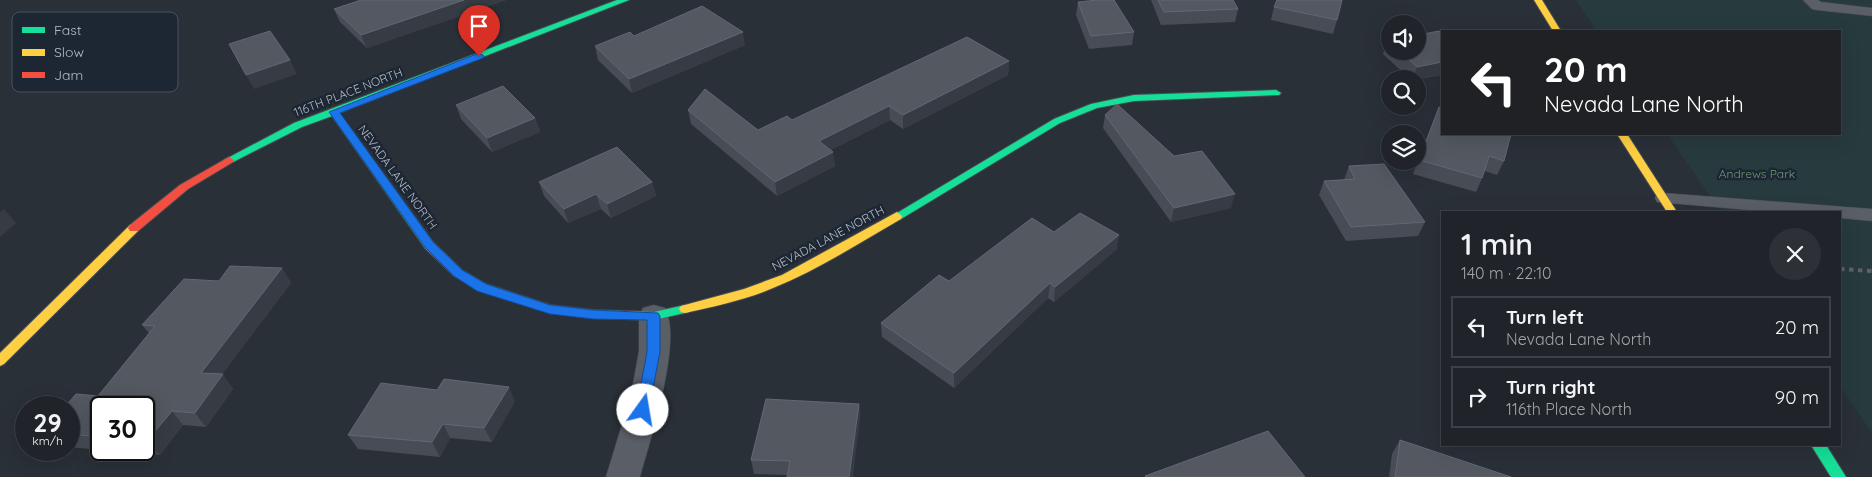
<!DOCTYPE html>
<meta charset="utf-8">
<style>
:root{--surface:#20242a;--page:#2d3036;--text:#f1f3f6;--muted:#a2a4a8;--line:#3d4147}
body{margin:0;font-family:Quicksand,sans-serif;background:var(--page);color:var(--text);height:100vh;display:flex;flex-direction:column;font-size:19px;white-space:nowrap}
*{box-sizing:border-box;margin:0}
p{font-size:16px;color:var(--muted)}
.icon{flex:none;width:28px;height:28px;fill:none;stroke:currentColor;stroke-width:2;stroke-linecap:round;stroke-linejoin:round}
.map{position:relative;flex:1;overflow:hidden}
.details{position:absolute;left:1441px;top:211px;width:400px;height:235px;display:flex;flex-direction:column;background:var(--surface);border-radius:0px;box-shadow:0 5px 20px #0002,0 0 0 1px var(--line)}
.details>*{flex:none}
.guide{position:absolute;left:1441px;top:30px;width:400px;height:105px;border-radius:0px;box-shadow:0 5px 20px #0002,0 0 0 1px var(--line);background:#202124;color:#fff;overflow:hidden}
.controls{position:absolute;left:1381px;top:15px;display:grid;gap:10px}
.controls a{display:grid;place-items:center;width:45px;height:45px;border-radius:50%;background:var(--surface);box-shadow:0 5px 20px #0002,0 0 0 1px var(--line);font-size:25px}
.speed{position:absolute;left:15px;top:396px;display:flex;gap:10px;font-size:25px;font-weight:700;text-align:center}
.speed>*{display:grid;place-content:center;width:65px;height:65px;border-radius:50%;background:var(--surface);box-shadow:0 5px 20px #0002,0 0 0 1px var(--line);line-height:1}
.speed small{font-size:12px;font-weight:400}
.speed .limit{border:2px solid #111;border-radius:8px;background:#fff;color:#111}
.pin{position:absolute;display:grid;place-items:center;width:42px;height:42px;color:#fff;margin:-51px -21px;border-radius:50% 50% 50% 0;rotate:-45deg;box-shadow:0 0 5px #0007}
.pin .icon{rotate:45deg}
.me{position:absolute;width:55px;margin:-28px;rotate:13deg;stroke-linejoin:round;filter:drop-shadow(0 0 4px #0008)}
.turn{display:flex;align-items:center;gap:18px;height:105px;padding:0 20px;font-size:22px}
.turn .icon{width:65px;height:65px;stroke-width:2.5}
.turn b{display:block;font-size:35px;line-height:42px}
.round{display:grid;place-items:center;flex:none;width:52px;height:52px;border-radius:26px;background:var(--page)}
.head{display:flex;align-items:center;justify-content:space-between;height:85px;padding:0 20px}
h1{font-size:30px;font-weight:600;line-height:38px}
ul{padding:0;list-style:none}
li{display:flex;align-items:center;gap:15px;height:62px;margin:0 10px 8px;padding:0 10px;border:2px solid var(--line);border-radius:0px}
li div{flex:1}
li b{display:block;font-size:19px}
li em{font-style:normal}
.map>svg:first-child{display:block}
.green{fill:#273a3e}
.lines{fill:none;stroke-linecap:round;stroke-linejoin:round}
.lane-casing{stroke:#484c55;stroke-width:1}
.street-casing{stroke:#484c55;stroke-width:1}
.fast-casing{stroke:#484c55;stroke-width:2}
.slow-casing{stroke:#484c55;stroke-width:2}
.jam-casing{stroke:#484c55;stroke-width:2}
.path{stroke:#5c6268;stroke-width:4;stroke-dasharray:4.5 4.5;stroke-linecap:butt}
.lane{fill:#5a5e66;fill-rule:evenodd}
.street{fill:#5a5e66;fill-rule:evenodd}
.fast{fill:#16e098;fill-rule:evenodd}
.slow{fill:#ffcf43;fill-rule:evenodd}
.jam{fill:#f24e42;fill-rule:evenodd}
.wall{fill:#474c55}
.shaded-wall{fill:#373c44}
.building{fill:#535861;stroke:#626872}
.route{fill:#1a73e8;stroke:#114b97}
.labels{text-anchor:middle;dominant-baseline:central;stroke-width:5;stroke-linejoin:round;paint-order:stroke}
.street-label{font-size:12px;fill:#b4bcc9;stroke:#1d2633}
.park-label{font-size:12px;fill:#6b9a76;stroke:#1d2633}
.key{fill:#1d2633;stroke:#4a5360;stroke-width:1}
.key-label{font-size:14px;fill:#b4bcc9}
</style>
<div class="map">
<svg width="1872" height="477" viewBox="0 0 1872 477">
<rect width="100%" height="100%" fill="#2a3038"/>
<!-- green -->
<path class="green" d="M 1576,0 L 1872,0 L 1872,433 L 1840,386 L 1840,212 L 1721,212 L 1667,134 L 1840,134 L 1840,31 L 1597,31 Z"/>
<g class="lines">
<!-- lane casing -->
<g class="lane-casing">
<g id="lane">
<path d="M 1803,0 L 1818,0 L 1821,2 L 1872,8 L 1872,16 L 1817,10 L 1812,9 Z"/>
<path d="M 1663,193 L 1872,209 L 1872,221 L 1840,218 L 1840,212 L 1773,212 L 1657,202 L 1655,198 L 1657,194 Z"/>
</g>
</g>
<!-- street casing -->
<g class="street-casing">
<path id="street" d="M 654,305 L 665,308 C 683,341 650,440 640,477 L 606,477 L 631,395 L 639,351 L 639,316 L 643,308 Z"/>
</g>
<!-- fast casing -->
<g class="fast-casing">
<g id="fast">
<path d="M 617,0 L 629,0 L 339,113 L 433,242 L 462,270 L 486,284 L 550,305 L 593,310 L 654,312 L 685,305 L 689,306 L 691,309 L 689,312 L 654,320 L 593,318 L 550,313 L 478,290 L 454,276 L 425,248 L 332,116 L 302,127 L 233,162 L 225,162 L 224,160 L 294,123 Z"/>
<path d="M 1276,90 L 1281,93 L 1279,95 L 1134,101 L 1097,108 L 1060,123 L 901,219 L 893,219 L 892,216 L 1054,119 L 1091,104 L 1134,95 Z"/>
<path d="M 1811,445 L 1826,445 L 1846,477 L 1831,477 Z"/>
</g>
</g>
<!-- slow casing -->
<g class="slow-casing">
<g id="slow">
<path d="M 1534,0 L 1542,0 L 1561,31 L 1553,31 Z"/>
<path d="M 1617,134 L 1627,134 L 1677,212 L 1667,212 Z"/>
<path d="M 897,212 L 902,216 L 901,219 C 859,243 818,270 773,288 C 745,300 715,306 685,313 L 681,312 L 679,309 L 681,306 L 744,289 L 782,275 Z"/>
<path d="M 134,224 L 140,228 L 138,231 L 4,364 L 0,366 L 0,353 L 130,225 Z"/>
</g>
</g>
<!-- jam casing -->
<g class="jam-casing">
<path id="jam" d="M 229,157 L 234,160 L 233,162 L 188,189 L 138,231 L 130,231 L 128,228 L 130,225 L 180,185 Z"/>
</g>
<!-- path -->
<path class="path" d="M 1840,269 L 1872,271"/>
<!-- lane -->
<use href="#lane" class="lane"/>
<!-- street -->
<use href="#street" class="street"/>
<!-- fast -->
<use href="#fast" class="fast"/>
<!-- slow -->
<use href="#slow" class="slow"/>
<!-- jam -->
<use href="#jam" class="jam"/>
</g>
<!-- wall -->
<g class="wall">
<path d="M 361,0 L 506,0 L 367,48 L 340,22 L 334,9 Z"/>
<path d="M 1151,0 L 1233,0 L 1238,9 L 1235,22 L 1161,25 Z"/>
<path d="M 1078,2 L 1134,32 L 1132,45 L 1089,49 L 1076,15 Z"/>
<path d="M 1274,7 L 1337,20 L 1333,34 L 1271,20 Z"/>
<path d="M 1442,34 L 1442,75 L 1418,79 L 1410,79 L 1383,54 L 1387,40 L 1390,40 L 1390,51 L 1418,51 Z"/>
<path d="M 634,36 L 745,45 L 632,93 L 598,60 L 595,46 Z"/>
<path d="M 1009,61 L 1008,75 L 903,129 L 890,120 L 831,150 L 835,166 L 777,196 L 691,124 L 688,110 L 758,130 Z"/>
<path d="M 456,105 L 535,118 L 540,132 L 492,152 L 461,119 Z"/>
<path d="M 1439,107 L 1504,161 L 1497,175 L 1485,171 L 1476,192 L 1413,174 Z"/>
<path d="M 1105,115 L 1174,156 L 1231,208 L 1171,222 L 1103,128 Z"/>
<path d="M 1349,166 L 1425,222 L 1418,236 L 1346,241 L 1319,195 L 1324,181 L 1344,180 Z"/>
<path d="M 539,182 L 652,182 L 656,196 L 611,218 L 601,209 L 568,223 L 544,196 Z"/>
<path d="M 1054,232 L 1117,249 L 1054,302 L 1048,298 L 954,388 L 882,337 L 881,323 L 949,281 Z"/>
<path d="M 282,268 L 291,283 L 222,374 L 233,389 L 206,427 L 183,425 L 160,455 L 104,450 L 144,450 L 144,408 L 101,408 L 101,450 L 69,447 L 69,408 L 98,396 L 149,333 L 142,325 L 219,281 Z"/>
<path d="M 515,401 L 492,442 L 450,438 L 440,457 L 358,449 L 348,435 Z"/>
<path d="M 859,404 L 860,418 L 787,475 L 754,474 L 751,460 Z"/>
<path d="M 1400,440 L 1511,477 L 1389,477 L 1392,454 Z"/>
</g>
<!-- shaded-wall -->
<g class="shaded-wall">
<path d="M 464,0 L 506,0 L 367,48 L 361,35 Z"/>
<path d="M 743,32 L 745,45 L 632,93 L 629,79 Z"/>
<path d="M 290,60 L 297,74 L 254,89 L 246,75 Z"/>
<path d="M 1009,61 L 1008,75 L 903,129 L 903,115 Z"/>
<path d="M 1442,62 L 1442,75 L 1418,79 L 1413,79 L 1417,67 Z"/>
<path d="M 889,106 L 890,120 L 821,155 L 819,141 Z"/>
<path d="M 535,118 L 540,132 L 492,152 L 487,138 Z"/>
<path d="M 833,152 L 835,166 L 777,196 L 775,182 Z"/>
<path d="M 652,182 L 656,196 L 611,218 L 607,204 Z"/>
<path d="M 596,194 L 601,209 L 568,223 L 564,209 Z"/>
<path d="M 1235,194 L 1231,208 L 1171,222 L 1174,208 Z"/>
<path d="M 4,209 L 16,223 L 0,237 L 0,212 Z"/>
<path d="M 1119,235 L 1117,249 L 1054,302 L 1055,287 Z"/>
<path d="M 282,268 L 291,283 L 212,387 L 201,373 Z"/>
<path d="M 1050,283 L 1048,298 L 954,388 L 954,373 Z"/>
<path d="M 223,374 L 233,389 L 206,427 L 195,413 Z"/>
<path d="M 509,387 L 515,401 L 492,442 L 484,428 Z"/>
<path d="M 859,404 L 860,418 L 853,477 L 849,477 Z"/>
<path d="M 172,411 L 183,425 L 160,455 L 147,441 Z"/>
<path d="M 443,424 L 450,438 L 440,457 L 432,442 Z"/>
</g>
<!-- building -->
<g class="building">
<path d="M 361,0 L 464,0 L 361,35 L 334,9 Z"/>
<path d="M 1097,0 L 1114,0 L 1134,32 L 1091,36 L 1078,2 Z"/>
<path d="M 1158,0 L 1233,0 L 1238,9 L 1164,12 Z"/>
<path d="M 1277,0 L 1342,0 L 1337,20 L 1274,7 Z"/>
<path d="M 702,6 L 743,32 L 629,79 L 595,46 L 630,32 L 634,36 Z"/>
<path d="M 270,31 L 290,60 L 246,75 L 229,44 Z"/>
<path d="M 1439,31 L 1442,34 L 1442,62 L 1417,67 L 1400,51 L 1418,51 L 1418,35 Z"/>
<path d="M 967,37 L 1009,61 L 903,115 L 889,106 L 819,141 L 833,152 L 775,182 L 688,110 L 705,89 L 758,130 L 787,116 L 792,120 Z"/>
<path d="M 503,86 L 535,118 L 487,138 L 456,105 Z"/>
<path d="M 1117,104 L 1174,156 L 1202,151 L 1235,194 L 1174,208 L 1105,115 Z"/>
<path d="M 1439,107 L 1442,108 L 1442,134 L 1511,134 L 1504,161 L 1489,156 L 1482,178 L 1419,160 Z"/>
<path d="M 617,147 L 652,182 L 607,204 L 596,194 L 564,209 L 539,182 Z"/>
<path d="M 1384,164 L 1425,222 L 1351,227 L 1324,181 L 1355,179 L 1349,166 Z"/>
<path d="M 1080,213 L 1119,235 L 1055,287 L 1050,283 L 954,373 L 881,323 L 939,275 L 949,281 L 1032,218 L 1054,232 Z"/>
<path d="M 230,266 L 282,268 L 201,373 L 223,374 L 195,413 L 172,411 L 147,441 L 144,441 L 144,408 L 101,408 L 101,437 L 69,434 L 69,408 L 64,408 L 76,394 L 98,396 L 155,326 L 142,325 L 184,279 L 219,281 Z"/>
<path d="M 444,379 L 509,387 L 484,428 L 443,424 L 432,442 L 348,435 L 381,383 L 437,390 Z"/>
<path d="M 766,399 L 859,404 L 849,477 L 787,477 L 790,461 L 751,460 Z"/>
<path d="M 1268,431 L 1305,477 L 1146,477 L 1145,476 Z"/>
<path d="M 1400,440 L 1511,477 L 1395,477 Z"/>
</g>
<!-- route -->
<path class="route" d="M 479,53 L 484,56 L 483,58 L 340,113 L 433,242 L 462,270 L 486,284 L 550,305 L 593,310 L 658,313 L 660,316 L 660,352 L 648,414 L 643,416 L 638,414 L 636,410 L 647,352 L 647,320 L 593,319 L 550,314 L 477,291 L 454,276 L 425,247 L 329,112 Z"/>
<g class="labels">
<!-- street labels -->
<g class="street-label">
<text transform="translate(348 92) rotate(-21)">116TH PLACE NORTH</text>
<text transform="translate(398 177) rotate(54)">NEVADA LANE NORTH</text>
<text transform="translate(828 238) rotate(-28)">NEVADA LANE NORTH</text>
</g>
<!-- park labels -->
<g class="park-label">
<text x="1757" y="173">Andrews Park</text>
</g>
</g>
<!-- legend -->
<rect x="12" y="12" width="166" height="80" rx="8" class="key"/>
<rect x="22" y="27" width="23" height="6" fill="#16e098"/>
<rect x="22" y="49" width="23" height="7" fill="#ffcf43"/>
<rect x="22" y="72" width="23" height="6" fill="#f24e42"/>
<g class="key-label">
<text x="54" y="35">Fast</text>
<text x="54" y="57">Slow</text>
<text x="54" y="80">Jam</text>
</g>
</svg>
<div class="controls">
<a><svg class="icon" aria-label="sound" viewBox="0 0 24 24"><path d="M4 9h4l5-4v14l-5-4H4zM17 9q2 3 0 6"/></svg></a>
<a><svg class="icon" aria-label="search" viewBox="0 0 24 24"><circle cx="10" cy="10" r="6"/><path d="M15 15l6 6"/></svg></a>
<a><svg class="icon" aria-label="layers" viewBox="0 0 24 24"><path d="M12 4l9 5-9 5-9-5zM3 14l9 5 9-5"/></svg></a>
</div>
<div class="speed"><div>29<small>km/h</small></div><div class="limit">30</div></div>
<div class="pin" style="left:479px;top:56px;background:#d93025"><svg class="icon" aria-label="arrive" viewBox="0 0 24 24"><path d="M6 21V4h12l-3 4 3 4H6"/></svg></div>
<svg class="me" style="left:643px;top:410px" viewBox="-20 -20 40 40"><circle r="19" fill="#fff"/><path d="M0-13L10 11 0 6-10 11z" fill="#1a73e8"/></svg>
<div class="guide">
<div class="turn"><svg class="icon" aria-label="left" viewBox="0 0 24 24"><path d="M17 20v-9H6M10 6l-5 5 5 5"/></svg><div><b>20 m</b>Nevada Lane North</div></div>
</div>
<section class="details">
<div class="head"><div><h1>1 min</h1><p>140 m · 22:10</p></div><a class="round"><svg class="icon" aria-label="close" viewBox="0 0 24 24"><path d="M6 6l12 12M18 6L6 18"/></svg></a></div>
<ul>
<li><svg class="icon" aria-label="left" viewBox="0 0 24 24"><path d="M17 20v-9H6M10 6l-5 5 5 5"/></svg><div><b>Turn left</b><p>Nevada Lane North</p></div><em>20 m</em></li>
<li><svg class="icon" aria-label="right" viewBox="0 0 24 24"><path d="M7 20v-9h11M14 6l5 5-5 5"/></svg><div><b>Turn right</b><p>116th Place North</p></div><em>90 m</em></li>
</ul>
</section>
</div>
